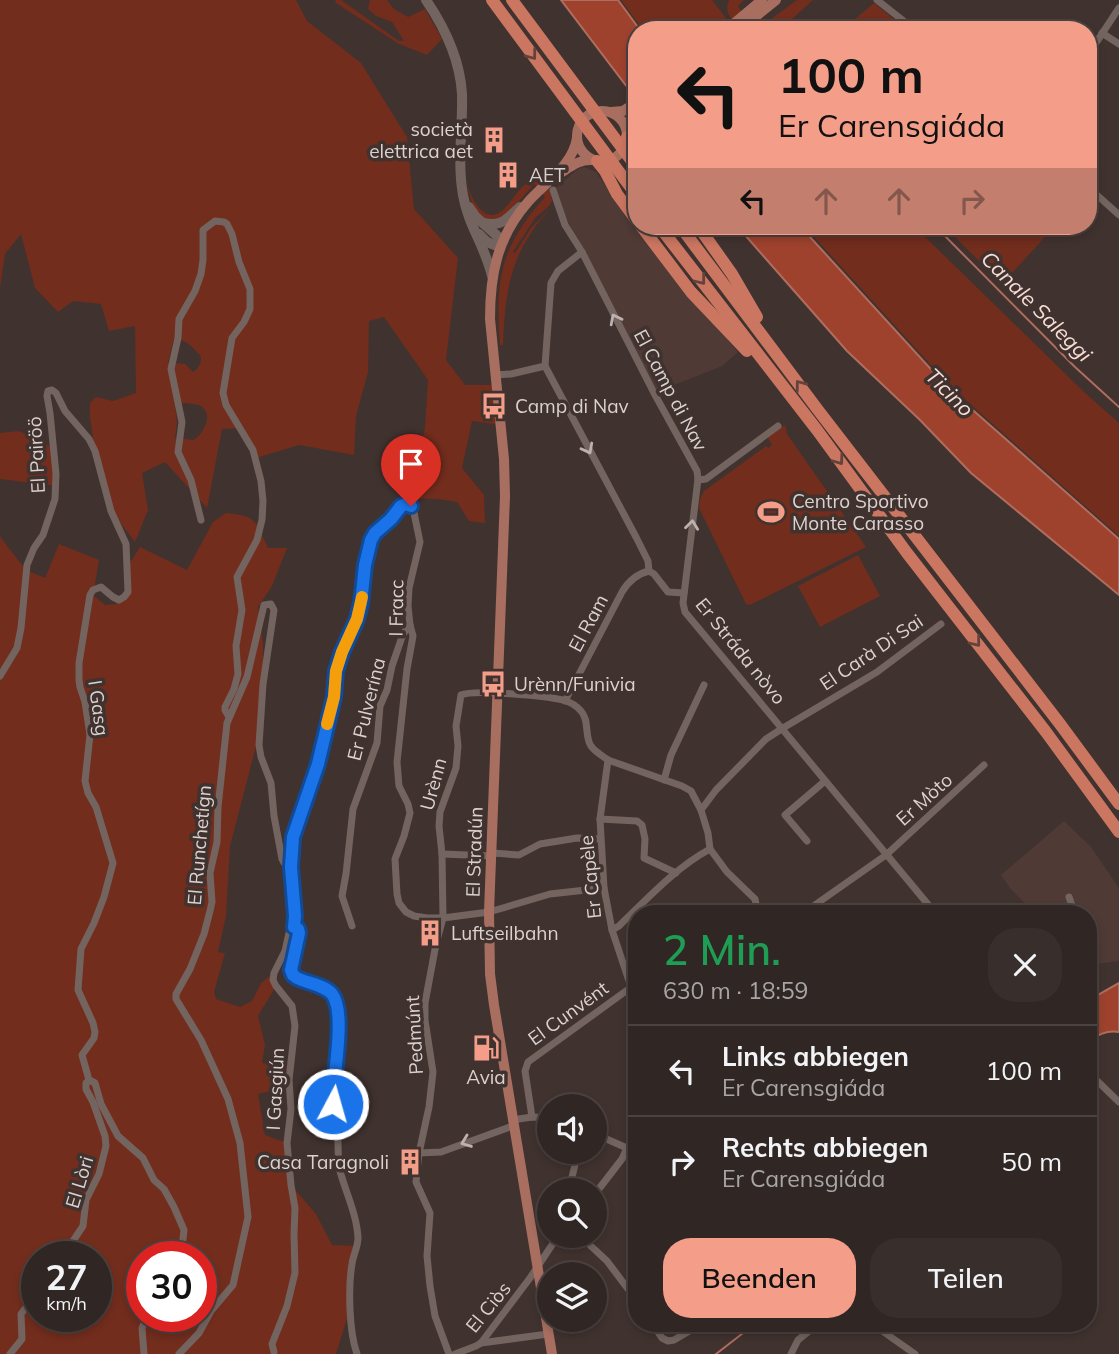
<!DOCTYPE html>
<html lang="de">
<meta charset="utf-8">
<style>
:root{--surface:#302623;--page:#382e2b;--text:#f1f3f6;--muted:#a8a5a6;--line:#4b4341;--accent:#f49e89}
body{margin:0;font-family:Mulish,sans-serif;background:var(--page);color:var(--text);height:100vh;display:flex;flex-direction:column;font-size:26px;white-space:nowrap}
*{box-sizing:border-box;margin:0}
p{font-size:23px;color:var(--muted)}
.icon{flex:none;width:38px;height:38px;fill:none;stroke:currentColor;stroke-width:2;stroke-linecap:round;stroke-linejoin:round}
.map{position:relative;flex:1;overflow:hidden}
.panel{position:absolute;left:628px;top:905px;width:469px;height:427px;display:flex;flex-direction:column;background:var(--surface);border-radius:28px;box-shadow:0 4px 10px #0003,0 0 0 2px var(--line)}
.panel>*{flex:none}
.banner{position:absolute;left:628px;top:21px;width:469px;height:214px;border-radius:28px;box-shadow:0 4px 10px #0003,0 0 0 2px var(--line);background:#f49e89;color:#111;overflow:hidden}
.buttons{position:absolute;left:537px;top:1094px;display:grid;gap:14px}
.buttons a{display:grid;place-items:center;width:70px;height:70px;border-radius:50%;background:var(--surface);box-shadow:0 4px 10px #0003,0 0 0 2px var(--line);font-size:35px}
.speed{position:absolute;left:21px;top:1241px;display:flex;gap:14px;font-size:35px;font-weight:700;text-align:center}
.speed>*{display:grid;place-content:center;width:91px;height:91px;border-radius:50%;background:var(--surface);box-shadow:0 4px 10px #0003,0 0 0 2px var(--line);line-height:1}
.speed small{font-size:18px;font-weight:400}
.speed .limit{border:10px solid #d22;background:#fff;color:#111}
.pin{position:absolute;display:grid;place-items:center;width:60px;height:60px;color:#fff;margin:-72px -30px;border-radius:50% 50% 50% 0;rotate:-45deg;box-shadow:0 0 7px #0007}
.pin .icon{rotate:45deg}
.me{position:absolute;width:77px;margin:-38px;rotate:6deg;stroke-linejoin:round;filter:drop-shadow(0 0 5px #0008)}
.turn{display:flex;align-items:center;gap:24px;height:147px;padding:0 35px;font-size:32px}
.turn .icon{width:91px;height:91px;stroke-width:2.5}
.turn b{display:block;font-size:49px;line-height:60px}
.lanes{display:flex;align-items:center;height:66px;padding:0 35px;background:#0003;justify-content:center;gap:35px;direction:ltr}
.lanes .off{opacity:.35}
.round{display:grid;place-items:center;flex:none;width:74px;height:74px;border-radius:28px;background:var(--page)}
.overview{display:flex;align-items:center;justify-content:space-between;height:119px;padding:0 35px}
h1{font-size:42px;font-weight:600;line-height:52px;color:#1e9e55}
.cta{display:flex;gap:14px;margin-top:auto;padding:14px 35px}
.cta a{flex:1;height:80px;border-radius:28px;background:var(--accent);color:#111;font-size:28px;font-weight:600;line-height:80px;text-align:center}
.cta a+a{background:var(--page);color:var(--text)}
ul{padding:0;list-style:none}
li{display:flex;align-items:center;gap:21px;height:91px;padding:0 35px;border-top:2px solid var(--line)}
li div{flex:1}
li b{display:block;font-size:26px}
li em{font-style:normal}
.map>svg:first-child{display:block}
.built{fill:#4f3a35}
.green{fill:#722d1d;fill-rule:evenodd}
.water{fill:#9e422d;stroke:#b06d5e;stroke-width:2}
.lines{fill:none;stroke-linecap:round;stroke-linejoin:round}
.stream{stroke:#b06d5e;stroke-width:2}
.street{stroke:#736460;stroke-width:7}
.secondary{stroke:#736460;stroke-width:10}
.primary{stroke:#a86f61;stroke-width:10}
.highway{stroke:#cb7661;stroke-width:12}
.oneway{stroke:#63433c}
.oneway2{stroke:#bcb1ae}
.route-casing{stroke:#114b97;stroke-width:18}
.route{stroke:#1a73e8;stroke-width:12}
.slow{stroke:#f59e0b;stroke-width:12}
.labels{text-anchor:middle;dominant-baseline:central;stroke-width:7;stroke-linejoin:round;paint-order:stroke}
.poi-label{font-size:19px;fill:#dbd2d0;stroke:#40322f;text-anchor:start}
.street-label{font-size:19px;fill:#dbd2d0;stroke:#40322f}
.water-label{font-size:21px;font-style:italic;fill:#f8ddd7;stroke:#40322f}
</style>
<div class="map">
<svg width="1119" height="1354" viewBox="0 0 1119 1354">
<rect width="100%" height="100%" fill="#40322f"/>
<!-- built -->
<g class="built">
<path d="M 584,167 L 596,172 L 624,213 L 738,352 L 722,366 L 654,393 L 582,252 L 553,190 L 578,169 Z"/>
<path d="M 1064,821 L 1091,847 L 1119,888 L 1119,961 L 1097,964 L 1089,961 L 1088,914 L 1034,913 L 1010,888 L 1001,875 Z"/>
</g>
<!-- green -->
<g class="green">
<path d="M 0,0 L 296,0 L 307,21 L 361,63 L 407,137 L 414,209 L 458,258 L 446,360 L 465,385 L 497,385 L 501,425 L 472,421 L 462,468 L 484,495 L 485,523 L 469,521 L 457,502 L 439,499 L 406,498 L 401,482 L 418,460 L 425,427 L 428,380 L 384,317 L 369,321 L 368,372 L 356,416 L 354,455 L 299,445 L 256,458 L 239,428 L 222,429 L 207,508 L 165,462 L 142,473 L 148,510 L 135,542 L 111,511 L 95,451 L 90,417 L 90,403 L 96,397 L 113,401 L 136,393 L 135,326 L 109,331 L 101,304 L 73,301 L 58,312 L 35,288 L 21,234 L 5,254 L 0,288 ZM 174,339 C 186,339 193,348 201,356 C 201,364 199,368 193,372 L 185,364 L 168,362 ZM 187,403 C 191,404 195,404 199,405 C 215,413 204,433 194,440 L 175,438 L 177,422 L 175,404 Z"/>
<path d="M 335,0 L 341,0 L 399,41 L 404,41 L 392,22 L 376,16 L 368,9 L 370,0 L 387,0 L 394,9 L 408,17 L 425,9 L 442,39 L 427,55 L 399,44 L 336,3 Z"/>
<path d="M 621,0 L 712,0 L 735,30 L 643,30 Z"/>
<path d="M 729,0 L 744,0 L 738,6 L 739,8 L 757,29 L 797,0 L 813,0 L 780,30 L 742,30 C 733,20 723,14 729,0 Z"/>
<path d="M 874,3 L 907,30 L 842,30 Z"/>
<path d="M 535,178 L 539,179 L 550,192 L 552,201 L 549,206 L 535,218 L 513,252 L 515,253 L 531,228 L 552,207 C 545,215 537,223 531,233 C 507,269 505,303 503,345 L 500,345 C 495,280 500,247 545,197 L 534,184 L 506,216 L 497,221 L 484,219 L 473,207 L 466,182 C 471,196 483,227 503,210 C 515,199 517,187 535,178 Z"/>
<path d="M 804,226 L 914,226 L 1084,392 L 1119,423 L 1119,536 L 951,387 Z"/>
<path d="M 944,226 L 1055,226 L 1002,284 Z"/>
<path d="M 785,425 L 787,434 L 866,547 L 750,605 L 746,604 L 699,508 L 700,499 L 704,491 L 766,446 L 768,448 L 772,445 L 767,437 Z"/>
<path d="M 19,431 L 53,448 L 56,486 L 0,479 L 0,433 Z"/>
<path d="M 226,513 C 258,516 255,521 268,548 L 287,548 L 272,586 L 258,607 L 263,644 L 263,684 L 259,735 L 230,846 L 226,916 L 218,952 L 225,953 L 214,992 L 216,999 L 240,1007 L 252,1001 L 261,983 L 274,973 L 276,986 L 258,1016 L 265,1045 L 262,1063 L 291,1067 L 289,1087 L 258,1094 L 265,1135 L 287,1143 L 291,1185 L 316,1214 L 332,1245 L 357,1246 L 350,1309 L 336,1354 L 0,1354 L 0,534 L 1,538 L 26,570 L 45,578 L 59,544 L 99,560 L 93,595 L 105,605 L 116,604 L 119,600 L 124,597 L 128,566 L 140,547 L 187,570 L 213,522 ZM 37,1256 L 96,1256 L 96,1316 L 37,1316 ZM 142,1256 L 201,1256 L 201,1316 L 142,1316 Z"/>
<path d="M 858,555 L 880,596 L 820,627 L 798,586 Z"/>
</g>
<!-- water -->
<g class="water">
<path d="M 561,0 L 618,0 L 640,30 L 637,30 L 637,100 Z"/>
<path d="M 737,226 L 800,226 L 949,389 L 1119,539 L 1119,595 L 971,473 L 920,420 L 847,351 Z"/>
<path d="M 1119,983 L 1119,1032 C 1108,1030 1097,1035 1089,1041 L 1089,1000 Z"/>
</g>
<g class="lines">
<!-- stream -->
<g class="stream">
<path d="M 935,226 L 1075,367 L 1119,407"/>
<path d="M 716,1354 L 756,1323"/>
</g>
<!-- street -->
<g class="street">
<path d="M 877,0 L 915,30"/>
<path d="M 1102,33 L 1119,44"/>
<path d="M 1088,55 L 1119,8"/>
<path d="M 1088,187 L 1119,215"/>
<path d="M 553,190 L 565,225 L 582,252 L 654,393 L 697,471 L 698,479 L 683,603 L 685,612 L 936,914"/>
<path d="M 545,366 L 636,537 L 648,561 L 649,571 L 654,574 L 668,592 L 684,593"/>
<path d="M 545,366 L 551,283 L 558,271 L 582,252"/>
<path d="M 496,375 L 511,374 L 545,366"/>
<path d="M 698,480 L 706,479 L 778,426"/>
<path d="M 201,520 L 191,480 L 178,452 L 182,422 L 171,369 L 178,338 L 179,319 L 195,291 L 201,274 L 203,260 L 203,230 L 215,221 L 224,222 L 227,224 L 232,234 L 239,262 L 250,289 L 250,309 L 244,322 L 232,338 L 223,393 L 226,405 L 253,450 L 261,481 L 263,501 L 262,520 L 257,540 L 237,577 L 242,610 L 236,646 L 238,674 L 234,689 L 225,707 L 225,710 L 229,717"/>
<path d="M 0,676 L 17,648 L 21,628 L 27,565 L 34,548 L 43,535 L 55,499 L 56,474 L 50,413 L 47,396 L 48,391 L 52,390 L 56,393 L 65,411 L 89,439 L 95,451 L 111,511 L 126,544 L 128,592 L 124,597 L 119,600 L 113,597 L 101,587 L 93,590 L 90,595 L 79,663 L 79,680 L 80,687 L 85,702 L 90,735 L 85,781 L 88,793 L 96,807 L 113,863 L 104,897 L 94,923 L 81,949 L 78,990 L 93,1023 L 95,1032 L 94,1038 L 82,1055 L 89,1080"/>
<path d="M 565,701 L 622,592 C 628,582 636,574 649,571"/>
<path d="M 608,760 L 600,819 L 604,888 L 612,930 L 631,987"/>
<path d="M 664,780 L 671,755 L 704,685"/>
<path d="M 701,810 L 716,790 L 766,739 L 783,728 L 877,672 L 941,624"/>
<path d="M 600,819 L 637,821 L 642,825 L 645,839 L 644,858 L 676,873"/>
<path d="M 807,841 L 785,815 L 825,781"/>
<path d="M 492,853 L 519,855 L 540,844 L 577,838 L 600,839"/>
<path d="M 442,854 L 492,856"/>
<path d="M 291,867 L 295,916 L 294,927 L 298,929 L 299,933 L 292,973 C 302,985 324,982 333,996 C 345,1014 334,1074 333,1096 C 333,1107 336,1118 337,1128 C 339,1142 337,1157 340,1171 C 346,1193 357,1215 358,1238 C 358,1247 353,1255 352,1264 C 348,1287 349,1332 357,1354"/>
<path d="M 1069,897 L 1075,914"/>
<path d="M 741,914 L 757,908"/>
<path d="M 802,914 L 886,855 L 984,765"/>
<path d="M 352,926 L 342,896 L 346,874 L 353,809 L 377,743 L 380,706 L 387,690 L 392,666 L 403,634 L 410,625"/>
<path d="M 612,930 L 619,926 C 647,899 675,868 710,849"/>
<path d="M 1088,1072 L 1119,1102"/>
<path d="M 89,1080 L 95,1083 L 101,1104 L 118,1136 L 143,1158 L 154,1180 L 164,1189 L 174,1207 L 184,1230 L 181,1256"/>
<path d="M 532,1117 L 525,1071 L 528,1062 L 637,983"/>
<path d="M 512,1120 L 532,1117 L 550,1118"/>
<path d="M 595,1134 L 627,1148 L 637,1144"/>
<path d="M 419,1153 L 441,1152 L 513,1126"/>
<path d="M 569,1190 L 578,1152"/>
<path d="M 595,1194 L 622,1159 L 627,1148"/>
<path d="M 580,1236 L 607,1261 L 637,1301"/>
<path d="M 63,1256 L 83,1226 L 86,1200 L 99,1174 L 106,1146 L 105,1136 L 93,1102 L 86,1089 L 86,1083 L 89,1080"/>
<path d="M 652,1323 L 662,1338 L 668,1341 L 674,1340 L 703,1323"/>
<path d="M 871,1323 L 915,1354"/>
<path d="M 481,1343 L 548,1334"/>
<path d="M 274,1352 L 272,1344 L 287,1306 L 295,1273 L 294,1234 L 295,1208 L 291,1185 L 287,1143 L 291,1109 L 289,1080 L 295,1026 L 292,1006 L 276,986 L 273,980 L 274,973 L 285,951 L 289,933 L 294,927"/>
<path d="M 10,1354 L 22,1339 L 21,1314 L 27,1306 L 37,1299"/>
<path d="M 144,1354 L 142,1328 L 147,1316"/>
<path d="M 179,1354 L 199,1333 L 211,1311 L 233,1285 L 248,1217 L 240,1143 L 228,1099 L 201,1040 L 176,999 L 176,994 L 190,969 L 204,934 L 210,911 L 212,902 L 210,873 L 217,842 L 218,807 L 227,723 L 247,677 L 264,605 L 271,604 L 274,610 L 263,684 L 259,745 L 261,757 L 271,783 L 274,816 L 282,859 L 287,868 L 291,867 L 293,837 L 318,764 L 334,697 L 336,671 L 342,652 L 354,626 L 361,603 L 365,565 L 371,540 L 375,533 L 391,519 L 401,506 L 406,504 L 410,505 L 413,508 L 420,542 L 409,588 L 408,606 L 410,625 L 413,636 L 407,669 L 397,762 L 399,786 L 408,804 L 410,813 L 404,836 L 395,859 L 397,894 L 399,903 L 406,912 L 414,916 L 427,918 L 443,918 L 489,912 L 550,894 L 604,888"/>
<path d="M 449,1354 L 435,1316 L 430,1286 L 427,1256 L 430,1213 L 416,1182 L 419,1153 L 429,1107 L 433,1072 L 425,1020 L 425,1003 L 436,944 L 443,918 L 442,854 L 439,826 L 440,812 L 456,768 L 458,746 L 456,726 L 461,695 C 474,689 546,696 563,700 C 570,702 576,705 581,711 C 590,721 584,736 591,746 C 595,752 603,756 608,760 L 682,786 L 691,791 L 701,810 L 708,833 L 710,849 L 727,872 L 755,899 L 758,914"/>
<path d="M 455,1354 L 476,1346 L 481,1343 L 530,1278 L 558,1236"/>
<path d="M 791,1354 L 798,1340 L 819,1323"/>
</g>
<!-- secondary -->
<g class="secondary">
<path d="M 426,0 C 445,28 460,59 462,94 C 463,128 457,162 463,195 C 468,225 485,246 492,276"/>
<path d="M 469,207 L 476,217 L 503,241"/>
<path d="M 483,223 C 503,227 506,219 520,207"/>
<path d="M 479,234 L 487,242 L 500,247"/>
</g>
<!-- primary -->
<g class="primary">
<path d="M 726,30 L 762,0"/>
<path d="M 739,30 L 776,0"/>
<circle cx="602" cy="136" r="25"/>
<path d="M 611,112 L 623,111 L 637,102"/>
<path d="M 627,133 L 630,123 L 637,113"/>
<path d="M 559,174 C 569,168 579,159 592,160"/>
<path d="M 552,1354 L 494,1005 L 490,974 L 489,912 L 505,496 L 504,459 L 490,319 C 490,275 497,237 528,202 C 545,183 573,165 577,138"/>
</g>
<!-- highway -->
<g class="highway">
<path d="M 492,0 L 637,196"/>
<path d="M 512,0 L 637,168"/>
<path d="M 627,137 L 630,142 L 637,151"/>
<path d="M 597,161 L 605,171 L 617,194 L 637,221"/>
<path d="M 641,226 L 691,292 L 747,351"/>
<path d="M 659,226 L 817,430 L 907,553 L 1046,732 L 1119,832"/>
<path d="M 680,226 L 818,410 L 1060,724 L 1119,804"/>
<path d="M 698,226 L 732,274 L 757,317"/>
</g>
</g>
<!-- one-way arrows -->
<defs><path id="oneway-chevron" d="M-2-3.5L2.5 0L-2 3.5" fill="none" stroke-width="1.6" stroke-linecap="round" stroke-linejoin="round" transform="scale(1.75)"/></defs>
<g class="oneway">
<use href="#oneway-chevron" transform="translate(532 55) rotate(53)"/>
<use href="#oneway-chevron" transform="translate(701 280) rotate(52)"/>
<use href="#oneway-chevron" transform="translate(800 385) rotate(-127)"/>
<use href="#oneway-chevron" transform="translate(839 460) rotate(54)"/>
<use href="#oneway-chevron" transform="translate(976 642) rotate(52)"/>
</g>
<g class="oneway2">
<use href="#oneway-chevron" transform="translate(615 319) rotate(-117)"/>
<use href="#oneway-chevron" transform="translate(588 449) rotate(62)"/>
<use href="#oneway-chevron" transform="translate(692 525) rotate(-83)"/>
<use href="#oneway-chevron" transform="translate(466 1142) rotate(159)"/>
</g>
<g class="lines">
<!-- route casing -->
<g class="route-casing">
<path id="route" d="M 333,1104 C 332,1080 347,1013 332,994 C 324,985 307,983 297,978 L 293,975 L 291,970 L 299,933 L 298,929 L 294,927 L 295,916 L 291,867 L 293,837 L 318,764 L 334,697 L 336,671 L 342,652 L 357,619 L 361,603 L 365,565 L 371,540 L 375,533 L 391,519 L 401,506 L 406,504 L 411,506"/>
</g>
<!-- route -->
<use href="#route" class="route"/>
<!-- slow -->
<path class="slow" d="M 327,724 L 334,697 L 336,671 L 342,652 L 357,619 L 362,597"/>
</g>
<!-- icons -->
<defs>
<g id="building-bare" transform="scale(2.1)"><path d="M-4-6H4V6H1V3H-1V6H-4ZM-2.5-4.3h1.7v1.8h-1.7ZM.8-4.3h1.7v1.8H.8ZM-2.5-1h1.7V.8h-1.7ZM.8-1h1.7V.8H.8Z" fill="#f49e89" stroke="#40322f" stroke-width="2.5" paint-order="stroke"/></g>
<g id="bus-bare" transform="scale(2.1)"><path d="M-5-6H5V4H4V6H2V4H-2V6H-4V4H-5ZM-3.5-4V0h7V-4ZM-3.5 1.2v1.5H-2V1.2ZM2 1.2v1.5H3.5V1.2Z" fill="#f49e89" stroke="#40322f" stroke-width="2.5" paint-order="stroke"/></g>
<g id="stadium-bare" transform="scale(2.1)"><path d="M0-5a6.5 5 0 1 0 0 10a6.5 5 0 1 0 0-10ZM-3.5-1.8h7v3.6h-7Z" fill="#f49e89" stroke="#40322f" stroke-width="2.5" paint-order="stroke"/></g>
<g id="fuel-bare" transform="scale(2.1)"><path d="M-5.5-6h7V0h2V4h1.3V-2.5L3-4.5l.8-.8L6-3V5H2.5V1h-1V6h-7ZM-4.2-4.7v3.2H.2V-4.7Z" fill="#f49e89" stroke="#40322f" stroke-width="2.5" paint-order="stroke"/></g>
</defs>
<g fill-rule="evenodd">
<use href="#building-bare" x="494" y="140"/>
<use href="#building-bare" x="508" y="175"/>
<use href="#bus-bare" x="494" y="406"/>
<use href="#stadium-bare" x="771" y="512"/>
<use href="#bus-bare" x="493" y="684"/>
<use href="#building-bare" x="430" y="933"/>
<use href="#fuel-bare" x="486" y="1048"/>
<use href="#building-bare" x="410" y="1162"/>
</g>
<g class="labels">
<!-- poi labels -->
<g class="poi-label">
<text x="473" y="129" text-anchor="end">società<tspan x="473" dy="22">elettrica aet</tspan></text>
<text x="529" y="175">AET</text>
<text x="515" y="406">Camp di Nav</text>
<text x="792" y="501">Centro Sportivo<tspan x="792" dy="22">Monte Carasso</tspan></text>
<text x="514" y="684">Urènn/Funivia</text>
<text x="451" y="933">Luftseilbahn</text>
<text x="486" y="1077" text-anchor="middle">Avia</text>
<text x="389" y="1162" text-anchor="end">Casa Taragnoli</text>
</g>
<!-- street labels -->
<g class="street-label">
<text transform="translate(671 390) rotate(62)">El Camp di Nav</text>
<text transform="translate(36 455) rotate(-93)">El Pairöö</text>
<text transform="translate(396 608) rotate(-89)">I Fracc</text>
<text transform="translate(588 623) rotate(-62)">El Ram</text>
<text transform="translate(741 651) rotate(51)">Er Stráda nòvo</text>
<text transform="translate(871 652) rotate(-34)">El Carà Di Sai</text>
<text transform="translate(99 708) rotate(82)">I Gasg</text>
<text transform="translate(366 709) rotate(-76)">Er Pulverína</text>
<text transform="translate(433 784) rotate(-75)">Urènn</text>
<text transform="translate(924 799) rotate(-42)">Er Mòto</text>
<text transform="translate(199 845) rotate(-85)">El Runchetígn</text>
<text transform="translate(474 852) rotate(-88)">El Stradún</text>
<text transform="translate(590 877) rotate(-96)">Er Capèle</text>
<text transform="translate(568 1013) rotate(-36)">El Cunvént</text>
<text transform="translate(414 1035) rotate(-93)">Pedmúnt</text>
<text transform="translate(275 1089) rotate(-87)">I Gasgiún</text>
<text transform="translate(79 1182) rotate(-73)">El Lòri</text>
<text transform="translate(488 1307) rotate(-51)">El Ciòs</text>
</g>
<!-- water labels -->
<g class="water-label">
<text transform="translate(1037 306) rotate(45)">Canale Saleggi</text>
<text transform="translate(950 392) rotate(45)">Ticino</text>
</g>
</g>
</svg>
<div class="buttons">
<a><svg class="icon" aria-label="sound" viewBox="0 0 24 24"><path d="M4 9h4l5-4v14l-5-4H4zM17 9q2 3 0 6"/></svg></a>
<a><svg class="icon" aria-label="search" viewBox="0 0 24 24"><circle cx="10" cy="10" r="6"/><path d="M15 15l6 6"/></svg></a>
<a><svg class="icon" aria-label="layers" viewBox="0 0 24 24"><path d="M12 4l9 5-9 5-9-5zM3 14l9 5 9-5"/></svg></a>
</div>
<div class="speed"><div>27<small>km/h</small></div><div class="limit">30</div></div>
<div class="pin" style="left:411px;top:506px;background:#d93025"><svg class="icon" aria-label="arrive" viewBox="0 0 24 24"><path d="M6 21V4h12l-3 4 3 4H6"/></svg></div>
<svg class="me" style="left:333px;top:1104px" viewBox="-20 -20 40 40"><circle r="17" fill="#1a73e8" stroke="#fff" stroke-width="3"/><path d="M0-11L8 9 0 5-8 9z" fill="#fff"/></svg>
<div class="banner">
<div class="turn"><svg class="icon" aria-label="left" viewBox="0 0 24 24"><path d="M17 20v-9H6M10 6l-5 5 5 5"/></svg><div><b>100 m</b>Er Carensgiáda</div></div>
<div class="lanes"><svg class="icon" aria-label="left" viewBox="0 0 24 24"><path d="M17 20v-9H6M10 6l-5 5 5 5"/></svg><svg class="icon off" aria-label="ahead" viewBox="0 0 24 24"><path d="M12 20V5M6 11l6-6 6 6"/></svg><svg class="icon off" aria-label="ahead" viewBox="0 0 24 24"><path d="M12 20V5M6 11l6-6 6 6"/></svg><svg class="icon off" aria-label="right" viewBox="0 0 24 24"><path d="M7 20v-9h11M14 6l5 5-5 5"/></svg></div>
</div>
<section class="panel">
<div class="overview"><div><h1>2 Min.</h1><p>630 m · 18:59</p></div><a class="round"><svg class="icon" aria-label="close" viewBox="0 0 24 24"><path d="M6 6l12 12M18 6L6 18"/></svg></a></div>
<ul>
<li><svg class="icon" aria-label="left" viewBox="0 0 24 24"><path d="M17 20v-9H6M10 6l-5 5 5 5"/></svg><div><b>Links abbiegen</b><p>Er Carensgiáda</p></div><em>100 m</em></li>
<li><svg class="icon" aria-label="right" viewBox="0 0 24 24"><path d="M7 20v-9h11M14 6l5 5-5 5"/></svg><div><b>Rechts abbiegen</b><p>Er Carensgiáda</p></div><em>50 m</em></li>
</ul>
<div class="cta"><a>Beenden</a><a>Teilen</a></div>
</section>
</div>
